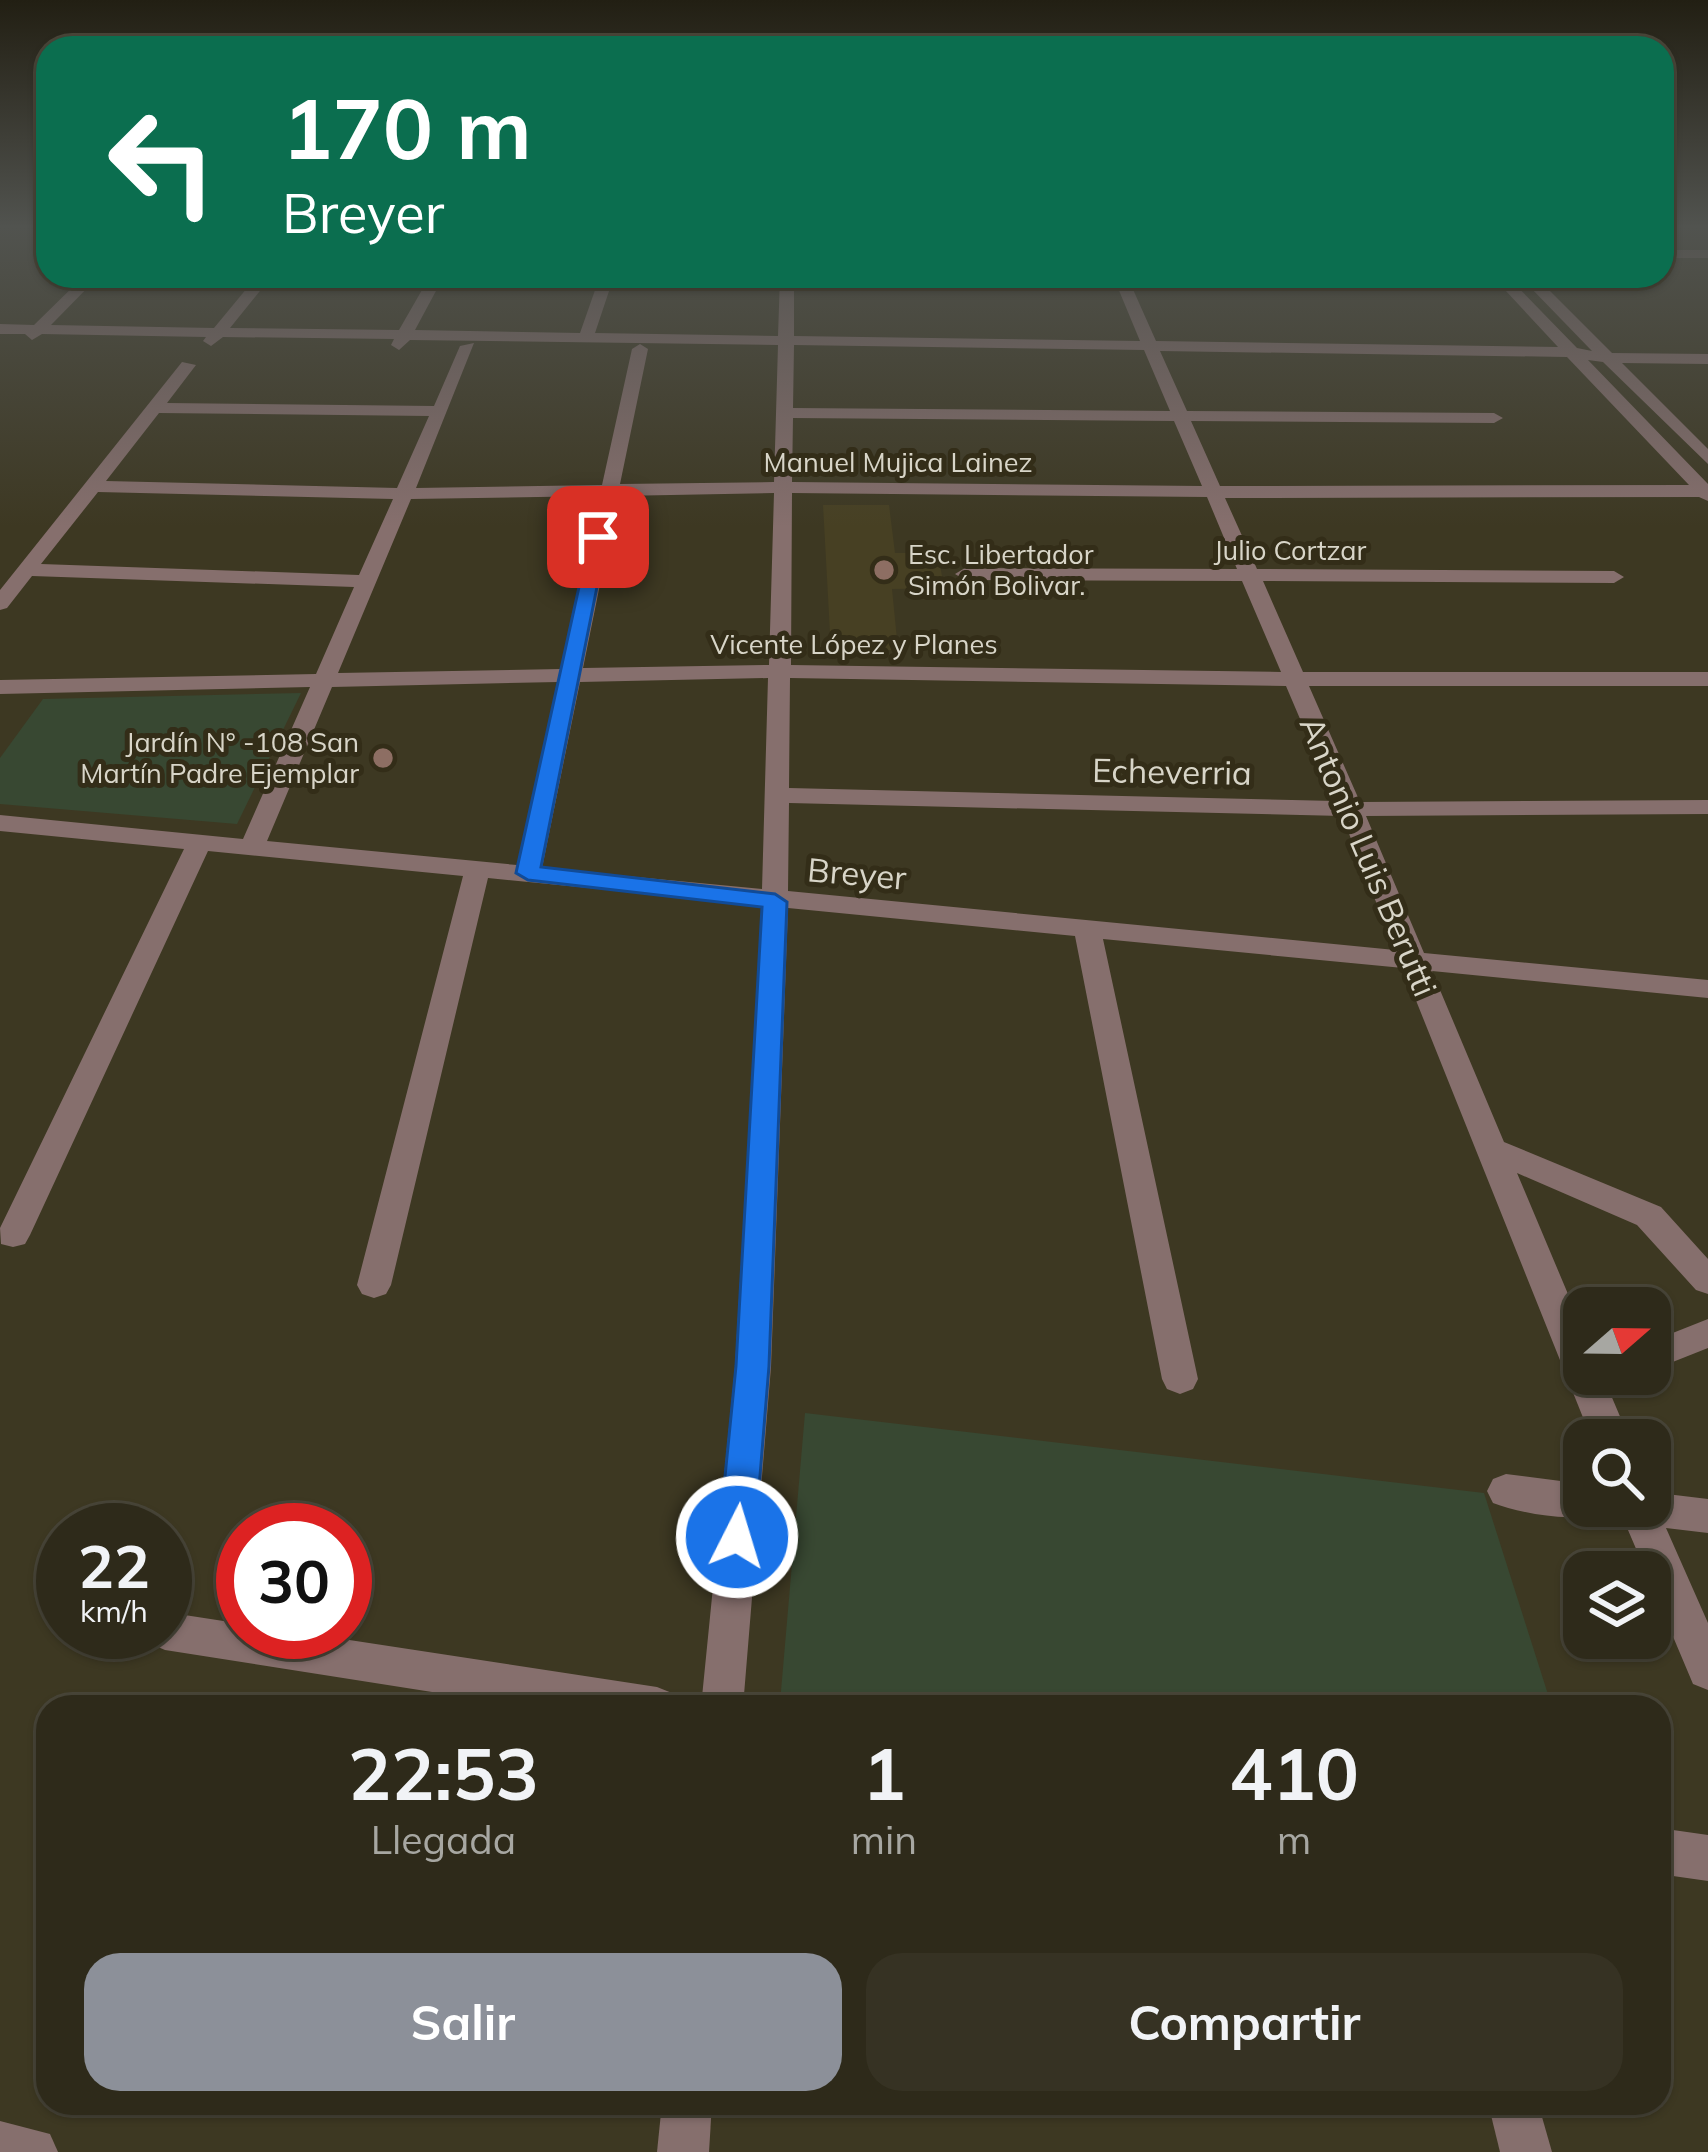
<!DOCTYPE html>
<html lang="es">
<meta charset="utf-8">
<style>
:root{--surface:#2e2a1a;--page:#363223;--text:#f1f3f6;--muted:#a7a7a2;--line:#494639;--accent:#8c9099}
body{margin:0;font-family:Mulish,sans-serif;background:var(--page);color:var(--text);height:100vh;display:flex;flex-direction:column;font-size:45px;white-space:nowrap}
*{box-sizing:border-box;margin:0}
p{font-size:39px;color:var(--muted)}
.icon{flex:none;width:66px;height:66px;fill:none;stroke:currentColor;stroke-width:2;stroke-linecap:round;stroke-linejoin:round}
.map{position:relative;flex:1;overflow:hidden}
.sheet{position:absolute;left:36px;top:1695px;width:1635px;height:420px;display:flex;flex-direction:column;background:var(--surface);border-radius:36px;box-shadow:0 3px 9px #0004,0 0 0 3px var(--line)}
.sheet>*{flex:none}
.banner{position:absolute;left:36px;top:36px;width:1638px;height:252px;border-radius:36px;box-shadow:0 3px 9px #0004,0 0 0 3px var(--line);background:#0b6e4f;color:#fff;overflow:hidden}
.needle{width:78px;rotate:70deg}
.tools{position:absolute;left:1563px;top:1287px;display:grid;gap:24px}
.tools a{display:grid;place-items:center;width:108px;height:108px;border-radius:24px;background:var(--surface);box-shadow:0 3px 9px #0004,0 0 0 3px var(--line);font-size:60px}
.speed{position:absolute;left:36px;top:1503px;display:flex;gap:24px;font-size:60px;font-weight:700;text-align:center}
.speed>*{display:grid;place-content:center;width:156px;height:156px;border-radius:50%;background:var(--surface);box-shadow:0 3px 9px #0004,0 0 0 3px var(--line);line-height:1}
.speed small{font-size:30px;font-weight:400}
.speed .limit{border:18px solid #d22;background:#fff;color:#111}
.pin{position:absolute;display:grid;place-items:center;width:102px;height:102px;color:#fff;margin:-51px;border-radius:24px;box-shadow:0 6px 18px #0006}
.me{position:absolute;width:132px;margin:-66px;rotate:5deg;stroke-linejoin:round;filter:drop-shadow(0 0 9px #0008)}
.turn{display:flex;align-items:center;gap:42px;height:252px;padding:0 48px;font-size:54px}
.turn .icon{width:156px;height:156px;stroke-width:2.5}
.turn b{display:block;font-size:84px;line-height:102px}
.eta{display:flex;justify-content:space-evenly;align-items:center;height:204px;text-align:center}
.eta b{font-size:72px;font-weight:700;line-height:84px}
.action{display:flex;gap:24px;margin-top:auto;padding:24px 48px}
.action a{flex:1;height:138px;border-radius:36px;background:var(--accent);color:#fff;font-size:48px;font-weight:700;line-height:138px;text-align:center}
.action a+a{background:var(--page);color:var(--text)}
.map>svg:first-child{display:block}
.built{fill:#474023}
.green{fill:#384832}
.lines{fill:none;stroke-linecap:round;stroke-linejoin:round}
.minor{fill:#866f6d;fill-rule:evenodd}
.route{fill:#1a73e8;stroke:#114b97;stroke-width:3}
.education-dot{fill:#8d6e63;stroke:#332d18;stroke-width:4.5}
.labels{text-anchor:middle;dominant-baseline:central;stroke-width:10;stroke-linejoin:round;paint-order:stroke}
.far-street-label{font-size:27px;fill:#d8d5c8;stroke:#332d18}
.far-poi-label{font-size:27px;fill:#d8d5c8;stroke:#332d18;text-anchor:start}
.street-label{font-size:33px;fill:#d8d5c8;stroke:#332d18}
</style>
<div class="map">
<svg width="1708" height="2152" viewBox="0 0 1708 2152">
<rect width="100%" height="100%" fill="#3d3822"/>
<!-- built -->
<path class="built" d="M 823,505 L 889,505 L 895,553 L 938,553 L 944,588 L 892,589 L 898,650 L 831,651 Z"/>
<!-- green -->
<g class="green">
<path d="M 301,693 L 237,824 L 0,804 L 0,758 L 43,699 Z"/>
<path d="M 805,1413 L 1484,1493 L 1552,1707 L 816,1707 L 780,1703 Z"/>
</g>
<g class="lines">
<!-- minor -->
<g class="minor">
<rect x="1662" y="250" width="46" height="8"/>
<path d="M 84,276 L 99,276 L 51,325 L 214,328 L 257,276 L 272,276 L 230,328 L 399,330 L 430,276 L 444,276 L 415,330 L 580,333 L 600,276 L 614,276 L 595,333 L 778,336 L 780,276 L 794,276 L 794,336 L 1140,341 L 1113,276 L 1127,276 L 1156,341 L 1558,347 L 1492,276 L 1507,276 L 1577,348 L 1592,351 L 1530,287 L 1530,281 L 1540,281 L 1612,353 L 1708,354 L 1708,364 L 1622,363 L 1708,449 L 1708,464 L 1603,362 L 1588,360 L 1708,484 L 1708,501 L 1699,497 L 1225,498 L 1257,569 L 1614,571 L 1624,577 L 1614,583 L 1263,581 L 1303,672 L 1708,672 L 1708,686 L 1309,686 L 1360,802 L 1708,800 L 1708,814 L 1366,816 L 1424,953 L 1708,980 L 1708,998 L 1432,971 L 1504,1142 L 1661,1207 L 1708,1259 L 1708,1294 L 1696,1290 L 1637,1225 L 1517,1173 L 1584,1332 L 1584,1374 L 1602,1374 L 1630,1440 L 1592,1440 L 1403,968 L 1103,939 L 1198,1379 L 1193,1389 L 1180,1394 L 1167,1389 L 1162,1379 L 1075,936 L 788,908 L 771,1367 L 743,1707 L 701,1707 L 735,1367 L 762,905 L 488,878 L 391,1285 L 386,1294 L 374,1298 L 362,1294 L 357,1285 L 463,876 L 208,851 L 30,1235 L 25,1244 L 13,1247 L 1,1244 L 0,1228 L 184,849 L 0,831 L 0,815 L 243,839 L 310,687 L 0,694 L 0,680 L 316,674 L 354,587 L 32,576 L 7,608 L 0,610 L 0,590 L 182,362 L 196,365 L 167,403 L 434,406 L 460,346 L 474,343 L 416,488 L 602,485 L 632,349 L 640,344 L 648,349 L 620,484 L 774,482 L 778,345 L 410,340 L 399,350 L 391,345 L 394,339 L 223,337 L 211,346 L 203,341 L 206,337 L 42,334 L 32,340 L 25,334 L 0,334 L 0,324 L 34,325 ZM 794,345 L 1144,350 L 1170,411 L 793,408 ZM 1160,351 L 1567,357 L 1689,485 L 1220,486 L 1191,421 L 1494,423 L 1503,418 L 1494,413 L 1187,411 ZM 159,413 L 429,416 L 397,488 L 106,481 ZM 793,418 L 1174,421 L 1202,486 L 792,482 ZM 98,492 L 393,499 L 359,575 L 41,564 ZM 774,493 L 769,665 L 583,668 L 618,496 ZM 792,493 L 1207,497 L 1237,569 L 965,568 L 955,574 L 965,580 L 1242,581 L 1281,672 L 791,665 ZM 599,496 L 561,669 L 338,673 L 411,499 ZM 768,678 L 762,889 L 542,868 L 580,682 ZM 790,678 L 1286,686 L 1335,801 L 789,788 ZM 558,682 L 517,865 L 267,841 L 332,687 ZM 789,803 L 1342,816 L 1395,950 L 788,891 Z"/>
<path d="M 1708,1319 L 1708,1348 L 1650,1371 L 1650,1342 Z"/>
<path d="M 1506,1474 L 1584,1484 L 1584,1506 L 1601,1506 L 1598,1513 C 1570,1523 1520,1513 1493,1503 L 1487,1491 L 1493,1479 Z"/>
<path d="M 1650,1492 L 1708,1499 L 1708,1533 L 1666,1528 L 1708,1623 L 1708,1690 L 1693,1684 L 1650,1582 L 1650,1572 L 1646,1572 L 1625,1523 L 1608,1518 L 1603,1506 L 1650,1506 Z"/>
<path d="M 165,1612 L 243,1624 L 243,1632 L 297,1632 L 657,1687 L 672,1693 L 678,1707 L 527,1707 L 165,1650 L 151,1644 L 145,1632 L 165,1632 Z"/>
<path d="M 1659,1828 L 1708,1835 L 1708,1881 L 1659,1874 Z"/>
<path d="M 662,2103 L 712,2103 L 709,2152 L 657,2152 Z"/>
<path d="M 1488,2103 L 1538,2103 L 1552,2152 L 1500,2152 Z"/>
<path d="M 0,2121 L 50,2134 L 58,2152 L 0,2152 Z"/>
</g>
</g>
<!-- sky -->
<linearGradient id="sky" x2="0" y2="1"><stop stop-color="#221f13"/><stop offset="0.43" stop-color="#51534f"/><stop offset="1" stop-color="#51534f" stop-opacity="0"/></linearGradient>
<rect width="1708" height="527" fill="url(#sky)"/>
<!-- route -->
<path class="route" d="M 598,531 L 607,537 L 541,867 L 775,894 L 787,902 L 769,1366 L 755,1537 L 750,1548 L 737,1553 L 725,1548 L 719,1537 L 736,1366 L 762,907 L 528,880 L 516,873 L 590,537 Z"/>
<!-- markers -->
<g class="education-dot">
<circle cx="884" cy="570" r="12"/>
<circle cx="383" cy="758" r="12"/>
</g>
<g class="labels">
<!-- far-street labels -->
<g class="far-street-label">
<text x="898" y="462">Manuel Mujica Lainez</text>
<text x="1290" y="550">Julio Cortzar</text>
<text x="854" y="644">Vicente López y Planes</text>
</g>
<!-- far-poi labels -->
<g class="far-poi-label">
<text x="908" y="554">Esc. Libertador<tspan x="908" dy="31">Simón Bolivar.</tspan></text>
<text x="359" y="742" text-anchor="end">Jardín N° -108 San<tspan x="359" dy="31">Martín Padre Ejemplar</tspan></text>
</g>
<!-- street labels -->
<g class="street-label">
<text transform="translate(1172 771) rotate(1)">Echeverria</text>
<text transform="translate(1369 856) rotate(67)">Antonio Luis Berutti</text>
<text transform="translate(857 873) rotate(5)">Breyer</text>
</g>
</g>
</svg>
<div class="tools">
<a><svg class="needle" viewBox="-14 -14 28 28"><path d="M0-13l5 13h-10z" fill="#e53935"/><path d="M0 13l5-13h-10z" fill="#a7a7a2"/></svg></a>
<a><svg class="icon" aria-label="search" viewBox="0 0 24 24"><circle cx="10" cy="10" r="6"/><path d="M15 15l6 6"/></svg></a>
<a><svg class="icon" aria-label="layers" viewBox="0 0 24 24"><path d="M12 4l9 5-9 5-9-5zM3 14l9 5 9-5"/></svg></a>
</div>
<div class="speed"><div>22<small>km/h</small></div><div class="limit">30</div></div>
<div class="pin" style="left:598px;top:537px;background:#d93025"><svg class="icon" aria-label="arrive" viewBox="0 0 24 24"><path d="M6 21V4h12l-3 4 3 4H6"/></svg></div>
<svg class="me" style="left:737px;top:1537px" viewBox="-20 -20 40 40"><circle r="17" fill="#1a73e8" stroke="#fff" stroke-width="3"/><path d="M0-11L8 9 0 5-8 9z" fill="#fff"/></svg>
<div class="banner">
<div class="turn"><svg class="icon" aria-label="left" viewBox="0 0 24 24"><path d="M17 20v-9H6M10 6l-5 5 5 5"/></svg><div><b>170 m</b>Breyer</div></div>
</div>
<section class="sheet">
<div class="eta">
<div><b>22:53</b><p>Llegada</p></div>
<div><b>1</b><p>min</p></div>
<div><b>410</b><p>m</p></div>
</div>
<div class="action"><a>Salir</a><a>Compartir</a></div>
</section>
</div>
